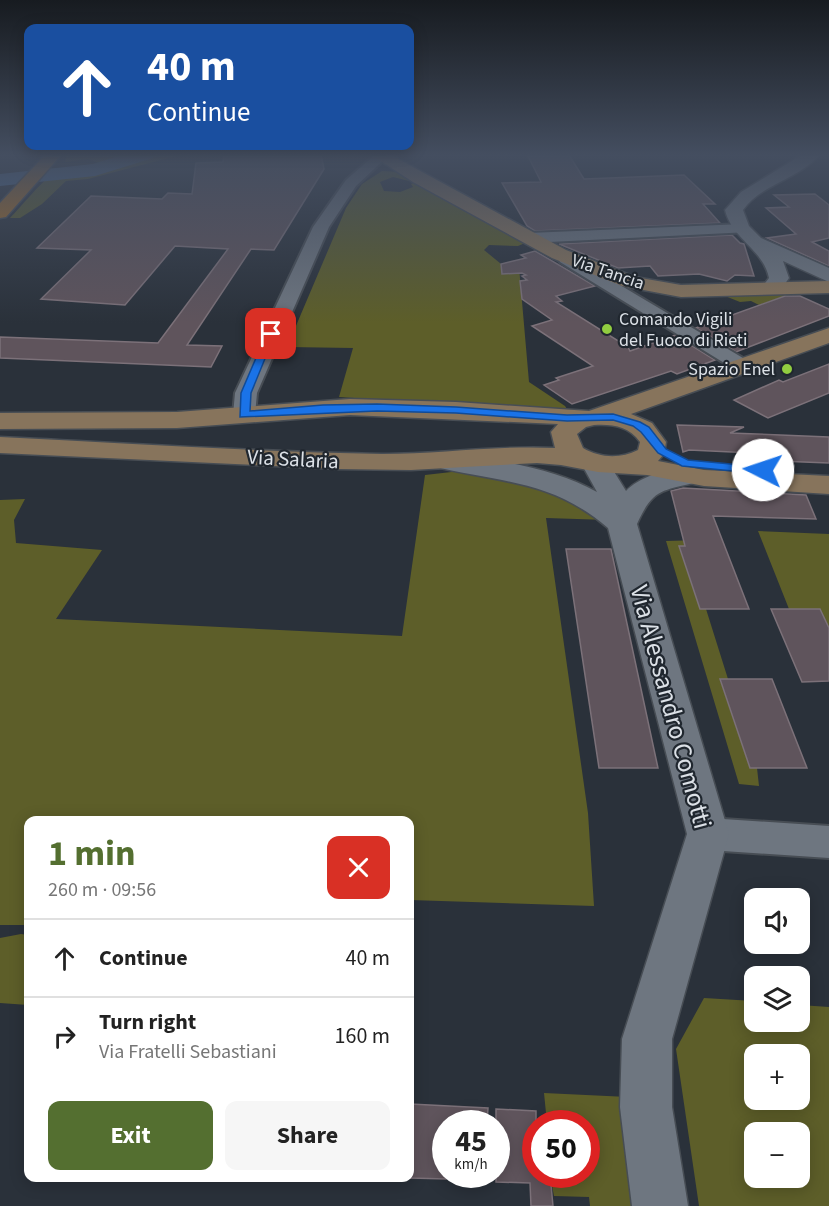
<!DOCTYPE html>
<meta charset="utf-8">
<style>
:root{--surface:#fff;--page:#f6f6f6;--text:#222;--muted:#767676;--line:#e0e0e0;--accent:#546f30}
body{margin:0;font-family:"Source Sans 3",sans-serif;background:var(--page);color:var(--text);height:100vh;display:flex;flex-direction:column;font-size:22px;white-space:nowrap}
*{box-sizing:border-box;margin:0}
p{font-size:20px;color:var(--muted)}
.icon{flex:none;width:33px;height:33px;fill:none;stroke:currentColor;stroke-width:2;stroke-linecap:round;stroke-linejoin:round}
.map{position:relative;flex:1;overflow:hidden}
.side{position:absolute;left:24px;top:816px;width:390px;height:366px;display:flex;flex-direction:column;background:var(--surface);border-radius:12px;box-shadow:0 3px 15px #0003}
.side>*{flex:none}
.guide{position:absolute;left:24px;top:24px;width:390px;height:126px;border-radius:12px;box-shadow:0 3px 15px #0003;background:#1a4fa0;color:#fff;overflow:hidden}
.fabs{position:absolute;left:744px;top:888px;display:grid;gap:12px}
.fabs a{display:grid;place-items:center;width:66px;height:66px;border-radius:12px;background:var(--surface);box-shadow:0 3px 15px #0003;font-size:30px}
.speed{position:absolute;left:432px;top:1110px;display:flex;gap:12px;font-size:30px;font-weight:700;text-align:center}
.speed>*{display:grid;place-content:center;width:78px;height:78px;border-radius:50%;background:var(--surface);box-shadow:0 3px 15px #0003;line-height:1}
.speed small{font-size:15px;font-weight:400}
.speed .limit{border:9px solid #d22;background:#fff;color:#111}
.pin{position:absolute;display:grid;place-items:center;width:51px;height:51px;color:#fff;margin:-26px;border-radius:12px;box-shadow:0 3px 9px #0006}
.me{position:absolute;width:66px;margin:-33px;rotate:274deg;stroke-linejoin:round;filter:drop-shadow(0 0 4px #0008)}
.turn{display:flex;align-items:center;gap:21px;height:126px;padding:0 24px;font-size:27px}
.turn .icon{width:78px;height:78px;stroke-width:2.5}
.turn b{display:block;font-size:42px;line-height:51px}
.round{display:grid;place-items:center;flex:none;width:63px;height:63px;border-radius:12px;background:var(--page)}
.overview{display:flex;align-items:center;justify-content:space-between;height:102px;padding:0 24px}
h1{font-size:36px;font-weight:700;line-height:45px;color:var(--accent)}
.action{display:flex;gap:12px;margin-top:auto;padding:12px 24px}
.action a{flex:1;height:69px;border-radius:12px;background:var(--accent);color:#fff;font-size:24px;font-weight:700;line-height:69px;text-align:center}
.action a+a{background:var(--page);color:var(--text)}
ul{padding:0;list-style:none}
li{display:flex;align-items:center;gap:18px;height:78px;padding:0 24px;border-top:2px solid var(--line)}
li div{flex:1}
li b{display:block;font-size:22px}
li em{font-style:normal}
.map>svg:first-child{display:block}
.green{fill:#5d5e29;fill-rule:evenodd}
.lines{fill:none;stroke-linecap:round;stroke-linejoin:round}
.river{fill:#4c71a0;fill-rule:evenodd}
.building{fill:#5f545c;stroke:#7c7179;stroke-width:1.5}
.minor-casing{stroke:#474d54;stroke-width:4}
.tertiary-casing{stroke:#474d54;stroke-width:3}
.secondary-casing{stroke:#474d54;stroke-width:3}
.trunk-casing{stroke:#474d54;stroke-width:3}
.minor{fill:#6e7680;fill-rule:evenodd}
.tertiary{fill:#6e7680;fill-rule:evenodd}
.secondary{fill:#87745c;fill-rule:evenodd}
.trunk{fill:#b17121;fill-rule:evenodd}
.route{fill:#1a73e8;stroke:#114b97;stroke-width:1.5}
.poi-dot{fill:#91cd40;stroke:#20272f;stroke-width:2}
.labels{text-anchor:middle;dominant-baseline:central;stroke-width:4.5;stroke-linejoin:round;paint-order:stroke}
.far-street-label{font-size:18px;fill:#dce1e7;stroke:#20272f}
.far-poi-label{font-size:18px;fill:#dce1e7;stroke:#20272f;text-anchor:start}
.street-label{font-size:21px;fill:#dce1e7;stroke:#20272f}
.near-street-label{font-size:26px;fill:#dce1e7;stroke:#20272f}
</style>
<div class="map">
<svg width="829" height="1206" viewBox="0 0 829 1206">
<rect width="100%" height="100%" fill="#2a313a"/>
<!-- green -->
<g class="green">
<path d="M 67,154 L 184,154 L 88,179 L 66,181 L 42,204 L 20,218 L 10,218 C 22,206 41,181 56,172 C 70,165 88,169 102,164 L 88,159 L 65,162 Z"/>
<path d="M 382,171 L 400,172 L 415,179 L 409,181 L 393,177 L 380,182 L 384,191 L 400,192 L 413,187 L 411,184 L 417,181 L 525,243 L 518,246 L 489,245 L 484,250 L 506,268 L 519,267 L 529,382 L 565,406 L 569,412 L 339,397 L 353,348 L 287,347 L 346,208 L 362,184 Z"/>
<path d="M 794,293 L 759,305 L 751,301 L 740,302 L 725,296 Z"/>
<path d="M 469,470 L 526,484 L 580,502 L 608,520 L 546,518 L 588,813 L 594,906 L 410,900 L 410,820 L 28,820 L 28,925 L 0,925 L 0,500 L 25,499 L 14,520 L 16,543 L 102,550 L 56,619 L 402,636 L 425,475 Z"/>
<path d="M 758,531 L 829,534 L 829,628 L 820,609 L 789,609 Z"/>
<path d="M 702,540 L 704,546 L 679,547 L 700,609 L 706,609 L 728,679 L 720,680 L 750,768 L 757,768 L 759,786 L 739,784 L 666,541 Z"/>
<path d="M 21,934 L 28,935 L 28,1005 L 0,1003 L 0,938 Z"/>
<path d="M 704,998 L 754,1001 L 754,1022 L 800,1022 L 800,1005 L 829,1007 L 829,1206 L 699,1206 L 676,1049 ZM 754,1054 L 800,1054 L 800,1100 L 754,1100 ZM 800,1132 L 800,1178 L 754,1178 L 754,1132 Z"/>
<path d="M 544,1093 L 628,1097 L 641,1206 L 590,1206 L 589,1197 L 554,1196 L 550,1175 L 586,1174 L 586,1124 L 547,1123 Z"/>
</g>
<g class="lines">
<!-- river -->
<path class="river" d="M 125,154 L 155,154 L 153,158 L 95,176 L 0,186 L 0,174 L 93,164 Z"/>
</g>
<!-- building -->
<g class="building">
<path d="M 224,154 L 321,154 L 324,169 L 274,250 L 251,249 L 187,345 L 222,346 L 211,367 L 0,358 L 0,337 L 158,343 L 228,249 L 175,246 L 125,305 L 41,299 L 91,250 L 37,248 L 91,196 L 162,199 L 168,193 L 192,194 L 196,163 L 223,162 Z"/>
<path d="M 569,155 L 584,179 L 684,175 L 715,204 L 703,204 L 720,223 L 535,231 L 527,226 L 502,183 L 541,182 L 528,156 Z"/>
<path d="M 815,194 L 829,205 L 829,238 L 812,242 L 829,251 L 829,266 L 767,238 L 796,234 L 766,208 L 789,207 L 774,195 Z"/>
<path d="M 732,235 L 740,243 L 744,244 L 754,276 L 735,275 L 727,281 L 699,274 L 658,276 L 650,266 L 618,268 L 559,244 Z"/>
<path d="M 535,251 L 595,286 L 556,296 L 562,301 L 556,302 L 628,347 L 630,351 L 675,335 L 715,360 L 677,374 L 671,371 L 572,404 L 544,385 L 559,380 L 556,378 L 593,366 L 532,326 L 552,320 L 522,299 L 520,281 L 527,280 L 522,276 L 526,275 L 522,273 L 502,274 L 501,264 L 526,258 L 521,255 Z"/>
<path d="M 785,296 L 800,296 L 829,309 L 829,316 L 736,352 L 696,328 Z"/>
<path d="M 829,364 L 829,393 L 768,418 L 734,400 L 779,380 L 783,382 Z"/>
<path d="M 677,425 L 744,427 L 730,433 L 829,437 L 829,463 L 778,461 L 776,454 L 689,450 L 683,452 Z"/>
<path d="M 683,488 L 806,495 L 816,519 L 713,516 L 749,609 L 700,609 L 679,546 L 685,546 L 671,491 Z"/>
<path d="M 566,549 L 611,549 L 658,768 L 599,768 Z"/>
<path d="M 771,609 L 820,609 L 829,628 L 829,681 L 802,682 Z"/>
<path d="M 720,679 L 772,679 L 807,768 L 750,768 Z"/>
<path d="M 410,1104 L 488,1108 L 487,1124 L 446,1124 L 446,1179 L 410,1178 Z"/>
<path d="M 496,1109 L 536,1111 L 536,1174 L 550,1174 L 553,1206 L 531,1206 L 530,1183 L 496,1182 Z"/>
</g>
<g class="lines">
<!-- minor casing -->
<g class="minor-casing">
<g id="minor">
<path d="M 376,154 L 390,154 L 356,186 L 329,227 L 257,393 L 255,415 L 252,420 L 244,422 L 236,420 L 233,415 L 235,393 L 313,227 L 346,180 Z"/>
<path d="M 743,224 L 751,229 L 749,232 L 529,243 L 521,238 L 529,233 Z"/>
<path d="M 566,253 L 748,361 L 751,365 L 748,369 L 734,369 L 560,262 L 558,258 Z"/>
<path d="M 708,818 L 829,826 L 829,858 L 708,850 L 695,845 L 690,834 L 695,823 Z"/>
</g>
</g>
<!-- tertiary casing -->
<g class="tertiary-casing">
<g id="tertiary">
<path d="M 803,154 L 820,154 C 800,179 761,184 743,210 L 749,226 L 761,238 L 829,268 L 829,282 L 783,261 L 789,278 C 782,288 778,295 765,291 L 762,287 L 769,278 C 763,249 732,239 725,210 L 741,192 Z"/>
<path d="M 442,452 C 491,459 554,467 597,492 L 581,463 L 585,457 L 595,455 L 605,457 L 626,491 C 641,475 676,465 698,470 L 702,476 L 698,482 C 662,491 653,488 637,524 L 729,834 L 672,1039 L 672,1107 L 688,1206 L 632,1206 L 620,1107 L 622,1039 L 687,834 L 608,528 C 551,479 500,483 432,466 L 428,460 L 432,454 Z"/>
</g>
</g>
<!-- secondary casing -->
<g class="secondary-casing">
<g id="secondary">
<path d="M 370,154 L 389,154 L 566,250 L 635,277 L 681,285 L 829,281 L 829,293 L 681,297 L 622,286 L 552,258 L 413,182 Z"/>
<path d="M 829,328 L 829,343 L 631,414 L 652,423 L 666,442 L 664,454 L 658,461 L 704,470 L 829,476 L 829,494 L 704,486 L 647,475 L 598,472 L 561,465 L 537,463 L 411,470 L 338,469 L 0,453 L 0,437 C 127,443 255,452 382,454 C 440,454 497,445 555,448 L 551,432 L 558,424 L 350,415 L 177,428 L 0,429 L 0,413 L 177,412 L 350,399 L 456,402 L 589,411 ZM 594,425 C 612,424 629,426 640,442 L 638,450 C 620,459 600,458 583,448 L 577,434 L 586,427 Z"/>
</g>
</g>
<!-- trunk casing -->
<g class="trunk-casing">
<path id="trunk" d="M 46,154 L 62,154 L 6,217 L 0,218 L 0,203 Z"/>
</g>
<!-- minor -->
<use href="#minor" class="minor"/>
<!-- tertiary -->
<use href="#tertiary" class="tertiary"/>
<!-- secondary -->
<use href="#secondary" class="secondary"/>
<!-- trunk -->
<use href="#trunk" class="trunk"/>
</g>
<!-- sky -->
<linearGradient id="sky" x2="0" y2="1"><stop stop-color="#171b20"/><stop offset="0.48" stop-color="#444e60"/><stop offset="1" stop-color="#444e60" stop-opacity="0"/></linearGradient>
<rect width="829" height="323" fill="url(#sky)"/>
<!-- route -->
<path class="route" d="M 267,332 L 275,334 L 251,393 L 250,411 L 323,405 L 377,404 L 456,407 L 567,415 L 613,414 L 640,422 L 649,427 L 666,449 L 688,460 L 763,467 L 769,470 L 763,474 L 682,466 L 658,453 L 641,432 L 633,426 L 613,420 L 567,421 L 456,413 L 377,411 L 240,417 L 241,393 Z"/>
<!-- markers -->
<g class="poi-dot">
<circle cx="607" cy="329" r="6"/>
<circle cx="787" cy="369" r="6"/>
</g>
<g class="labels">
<!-- far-street labels -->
<g class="far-street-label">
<text transform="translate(608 272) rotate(19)">Via Tancia</text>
</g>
<!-- far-poi labels -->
<g class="far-poi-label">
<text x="619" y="319">Comando Vigili<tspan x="619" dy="21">del Fuoco di Rieti</tspan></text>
<text x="775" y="369" text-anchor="end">Spazio Enel</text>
</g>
<!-- street labels -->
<g class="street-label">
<text transform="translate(293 459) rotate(3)">Via Salaria</text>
</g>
<!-- near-street labels -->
<g class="near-street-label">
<text transform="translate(671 707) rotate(75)">Via Alessandro Comotti</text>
</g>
</g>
</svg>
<div class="fabs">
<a><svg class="icon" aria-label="sound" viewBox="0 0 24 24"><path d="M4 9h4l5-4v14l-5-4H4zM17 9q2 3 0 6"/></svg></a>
<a><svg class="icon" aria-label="layers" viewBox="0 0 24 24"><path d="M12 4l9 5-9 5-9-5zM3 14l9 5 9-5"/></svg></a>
<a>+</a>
<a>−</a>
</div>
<div class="speed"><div>45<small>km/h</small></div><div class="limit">50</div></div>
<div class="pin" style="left:271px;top:334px;background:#d93025"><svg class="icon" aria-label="arrive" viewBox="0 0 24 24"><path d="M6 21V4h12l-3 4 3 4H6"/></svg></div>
<svg class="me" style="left:763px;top:470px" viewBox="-20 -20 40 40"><circle r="19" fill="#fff"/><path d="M0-13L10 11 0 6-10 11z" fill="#1a73e8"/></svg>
<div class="guide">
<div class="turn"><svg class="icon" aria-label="ahead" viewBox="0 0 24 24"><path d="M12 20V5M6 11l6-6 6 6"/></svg><div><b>40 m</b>Continue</div></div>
</div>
<section class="side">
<div class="overview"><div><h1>1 min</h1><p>260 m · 09:56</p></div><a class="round" style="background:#d93025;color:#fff"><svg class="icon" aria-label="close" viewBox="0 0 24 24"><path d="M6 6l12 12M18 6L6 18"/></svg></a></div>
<ul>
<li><svg class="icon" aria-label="ahead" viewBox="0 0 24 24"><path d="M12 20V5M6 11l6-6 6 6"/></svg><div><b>Continue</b></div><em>40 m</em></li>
<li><svg class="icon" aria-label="right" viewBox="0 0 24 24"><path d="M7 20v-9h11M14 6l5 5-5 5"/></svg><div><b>Turn right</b><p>Via Fratelli Sebastiani</p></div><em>160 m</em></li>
</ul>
<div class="action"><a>Exit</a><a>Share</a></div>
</section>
</div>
